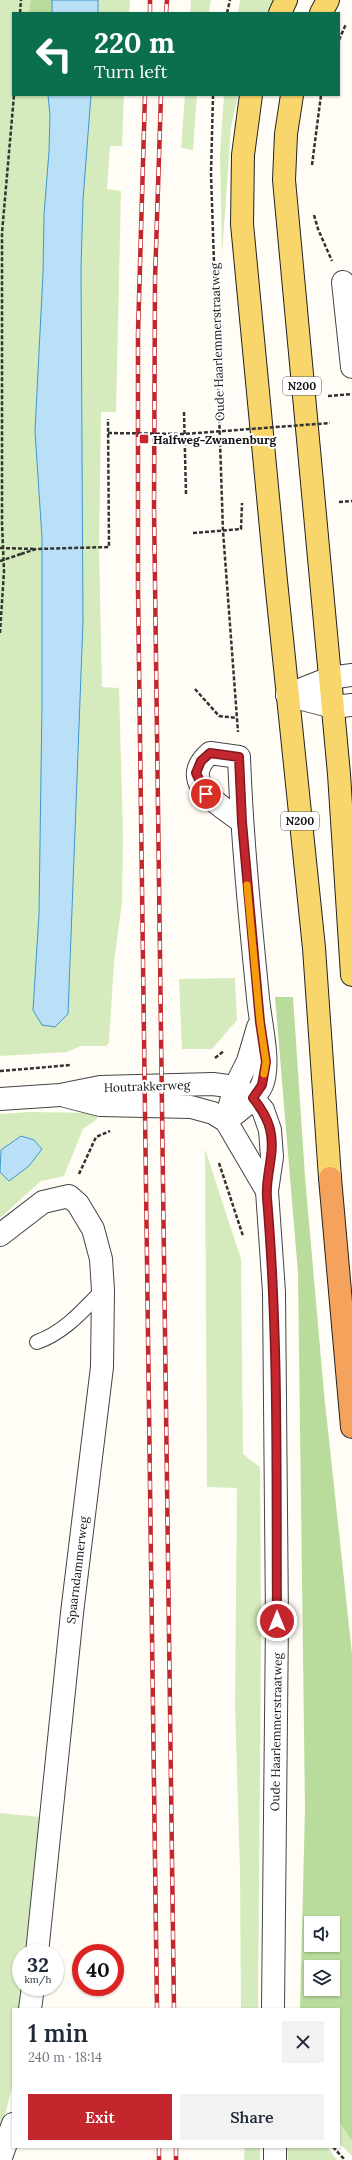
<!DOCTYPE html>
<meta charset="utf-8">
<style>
:root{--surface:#fff;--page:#f2f2f3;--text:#1f2937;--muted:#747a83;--accent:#c4262e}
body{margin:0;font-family:Lora,serif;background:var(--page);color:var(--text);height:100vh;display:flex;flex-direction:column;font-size:15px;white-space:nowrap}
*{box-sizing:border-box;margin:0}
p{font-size:13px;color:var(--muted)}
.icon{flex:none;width:22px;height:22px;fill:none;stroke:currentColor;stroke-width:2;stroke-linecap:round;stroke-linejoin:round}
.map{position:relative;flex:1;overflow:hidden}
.sheet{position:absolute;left:12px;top:2008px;width:328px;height:140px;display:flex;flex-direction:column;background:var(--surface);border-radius:0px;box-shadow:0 1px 3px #0004}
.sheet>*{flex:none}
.hud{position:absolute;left:12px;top:12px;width:328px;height:84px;border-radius:0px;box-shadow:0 1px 3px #0004;background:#0b6e4f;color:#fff;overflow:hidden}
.buttons{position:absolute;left:304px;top:1916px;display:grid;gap:8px}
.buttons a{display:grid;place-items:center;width:36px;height:36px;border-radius:0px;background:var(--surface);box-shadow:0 1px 3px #0004;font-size:20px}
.speed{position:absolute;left:12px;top:1944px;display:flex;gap:8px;font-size:20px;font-weight:700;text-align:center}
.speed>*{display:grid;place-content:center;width:52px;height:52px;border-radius:50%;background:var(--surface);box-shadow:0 1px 3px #0004;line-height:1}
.speed small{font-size:10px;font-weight:400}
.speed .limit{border:6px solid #d22;background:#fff;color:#111}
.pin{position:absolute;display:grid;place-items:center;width:34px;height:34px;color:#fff;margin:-17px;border:2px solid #fff;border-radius:50%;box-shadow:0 1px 4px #0007}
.me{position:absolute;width:44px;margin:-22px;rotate:0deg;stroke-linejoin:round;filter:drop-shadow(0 0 3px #0008)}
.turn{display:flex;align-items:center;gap:14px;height:84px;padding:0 16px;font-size:18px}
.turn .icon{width:52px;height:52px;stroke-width:2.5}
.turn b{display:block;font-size:28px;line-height:34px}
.round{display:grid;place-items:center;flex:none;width:42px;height:42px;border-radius:0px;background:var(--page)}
.summary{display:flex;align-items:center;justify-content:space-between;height:68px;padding:0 16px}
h1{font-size:24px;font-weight:600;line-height:30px}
.cta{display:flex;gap:8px;margin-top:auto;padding:8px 16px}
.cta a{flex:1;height:46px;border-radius:0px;background:var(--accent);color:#fff;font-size:16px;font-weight:600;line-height:46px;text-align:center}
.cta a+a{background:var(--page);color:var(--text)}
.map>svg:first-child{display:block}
.green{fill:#d5ebbd}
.forest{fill:#b9dc9c;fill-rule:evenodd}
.water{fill:#b9e0f7;stroke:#3f96cf}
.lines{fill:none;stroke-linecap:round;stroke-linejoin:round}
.service-casing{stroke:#444;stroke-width:16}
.minor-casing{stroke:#444;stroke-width:24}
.tertiary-casing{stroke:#444;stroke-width:24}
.primary-casing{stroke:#222;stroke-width:24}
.motorway-casing{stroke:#222;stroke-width:24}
.path{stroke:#333;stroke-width:2.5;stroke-dasharray:4 2;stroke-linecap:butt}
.service{stroke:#fff;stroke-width:14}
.minor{stroke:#fff;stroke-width:22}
.tertiary{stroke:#fff;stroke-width:22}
.primary{stroke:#f9d66b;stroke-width:22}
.motorway{stroke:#f5a25d;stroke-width:22}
.rail-casing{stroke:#c4262e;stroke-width:4.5}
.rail{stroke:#fff;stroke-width:3;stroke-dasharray:9;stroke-linecap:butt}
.path-bridge{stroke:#333;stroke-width:2.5;stroke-dasharray:4 2;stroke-linecap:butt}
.route-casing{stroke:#7f191e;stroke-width:10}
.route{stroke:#c4262e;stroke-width:7}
.slow{stroke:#f59e0b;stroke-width:7}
.poi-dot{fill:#c4262e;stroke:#fff;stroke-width:1.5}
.labels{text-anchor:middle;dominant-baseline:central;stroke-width:4;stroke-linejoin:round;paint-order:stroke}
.shield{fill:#fff;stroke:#585858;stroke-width:1}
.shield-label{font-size:11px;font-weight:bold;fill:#111}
.street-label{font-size:12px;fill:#111;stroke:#fff}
.poi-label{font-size:12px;font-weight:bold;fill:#111;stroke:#fff;text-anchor:start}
</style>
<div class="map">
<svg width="352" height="2160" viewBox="0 0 352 2160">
<rect width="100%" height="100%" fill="#fffdf5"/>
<!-- green -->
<g class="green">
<path d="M 0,0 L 130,0 L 129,13 L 13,13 L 13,95 L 124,95 L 122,146 L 110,146 L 107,189 L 121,191 L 116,412 L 101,412 L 99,548 L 102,687 L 119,688 L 123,835 L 122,902 L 114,962 L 109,1043 L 106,1046 L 81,1046 L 67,1052 L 0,1056 Z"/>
<path d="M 191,0 L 211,0 L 209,13 L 190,13 Z"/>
<path d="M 240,0 L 273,0 L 267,13 L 238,13 Z"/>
<path d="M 185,95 L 197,95 L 193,150 L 181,148 Z"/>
<path d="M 224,95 L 238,95 L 231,127 L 222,254 L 220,155 Z"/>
<path d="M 235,978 L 237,1020 L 212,1049 L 182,1049 L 179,979 Z"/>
<path d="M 29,1112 L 97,1113 L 97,1119 L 83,1129 L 64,1176 L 41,1181 L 0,1218 L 0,1172 L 10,1181 L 34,1140 L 21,1136 L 1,1150 L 0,1158 L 0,1114 Z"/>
<path d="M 205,1149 L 241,1259 L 243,1454 L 260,1467 L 261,1636 L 258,2009 L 241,2009 L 240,1872 L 235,1705 L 237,1488 L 207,1487 Z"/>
<path d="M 0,1813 L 40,1817 L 27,1953 L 21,1953 L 21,1987 L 24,1987 L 22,2009 L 13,2009 L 13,2083 L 0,2135 Z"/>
<path d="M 339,2122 L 352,2141 L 352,2156 L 339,2143 Z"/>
<path d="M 245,2147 L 260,2147 L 260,2160 L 244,2160 Z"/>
<path d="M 287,2147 L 327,2147 L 337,2160 L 288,2160 Z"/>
</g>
<!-- forest -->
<g class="forest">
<path d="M 31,0 L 52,0 L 52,13 L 29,13 Z"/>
<path d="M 275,997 L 293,997 L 305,1177 L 324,1393 L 352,1654 L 352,2141 L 339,2122 L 339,2009 L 300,2009 L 305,1809 L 298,1273 ZM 311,1923 L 333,1923 L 333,1945 L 311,1945 ZM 311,1967 L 333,1967 L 333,1989 L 311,1989 Z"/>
</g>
<!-- water -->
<g class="water">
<rect x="52" y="0" width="46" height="13"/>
<path d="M 48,95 L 91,95 L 83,200 L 81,268 L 83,622 L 68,1014 L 55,1027 L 42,1025 L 33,1010 L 39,914 L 42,703 L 42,538 L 35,431 L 43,273 L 44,215 L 49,151 L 50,116 Z"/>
<path d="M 21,1136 L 34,1140 L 42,1149 L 29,1166 L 9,1181 L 0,1172 L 1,1150 Z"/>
</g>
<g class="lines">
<!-- service casing -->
<g class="service-casing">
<path id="service" d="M 37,1342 C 65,1332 83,1310 103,1290"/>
</g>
<!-- minor casing -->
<g class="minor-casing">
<g id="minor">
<path d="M 343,282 L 352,367"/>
<path d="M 287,695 L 330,678 L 352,675"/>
<path d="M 287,695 L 333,707 L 352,705"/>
<path d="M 230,1105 L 235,1087 L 248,1061 L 258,1027"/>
<path d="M 226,1121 C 238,1111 255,1100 262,1085 C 271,1063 260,1022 258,998 C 250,918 242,838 239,757 L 210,753 C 177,782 219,804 242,822"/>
<path d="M 0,1235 L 43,1202 L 69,1196 L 78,1204 L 93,1229 L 101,1259 L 103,1290 L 102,1367 L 72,1613 L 37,1953"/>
<path d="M 30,2009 L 33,1987"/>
<path d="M 0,2160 L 13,2124"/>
</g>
</g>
<!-- tertiary casing -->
<g class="tertiary-casing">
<g id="tertiary">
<path d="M 65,1096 L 100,1105 L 191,1107 L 213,1113 L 226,1121 L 267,1191"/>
<path d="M 0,1099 L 60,1095 L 100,1087 L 213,1084 L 235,1087 L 253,1098 L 263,1110 L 270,1130 L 272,1157 L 267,1191 L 274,1292 L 277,1621 L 273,2009"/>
<path d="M 275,2147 L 275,2160"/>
</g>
</g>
<!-- primary casing -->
<g class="primary-casing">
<g id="primary">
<path d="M 280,13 L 286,0"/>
<path d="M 321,13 L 328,0"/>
<path d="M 251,95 L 243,155 L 242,224 L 276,581 L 314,948 L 330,1178"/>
<path d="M 292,95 L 286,134 L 284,180 L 339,774 L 352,975"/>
</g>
</g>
<!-- motorway casing -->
<g class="motorway-casing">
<path id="motorway" d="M 330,1178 L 352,1427"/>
</g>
<!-- path -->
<g class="path">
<path d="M 20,13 L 21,0"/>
<path d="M 227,13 L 230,0"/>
<path d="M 339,40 L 346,24"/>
<path d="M 213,95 L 211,174 L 223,531 L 238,732"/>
<path d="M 312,165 L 321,95"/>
<path d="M 314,215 L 318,229 L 332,261"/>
<path d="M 328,396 L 352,394"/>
<path d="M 184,412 L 186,494"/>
<path d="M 339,502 L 352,501"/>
<path d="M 193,533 L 241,529 L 242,503"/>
<path d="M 21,554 L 36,549 L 109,547 L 108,419"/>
<path d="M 0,633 L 4,571 L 2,523 L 2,233 L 14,95"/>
<path d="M 195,689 L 219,716 L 237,718"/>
<path d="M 215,1058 L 224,1051"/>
<path d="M 0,1071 L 71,1065"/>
<path d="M 219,1163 L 243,1236"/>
<path d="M 79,1174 L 96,1137 L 110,1131"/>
<path d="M 333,2147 L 345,2160"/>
</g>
<!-- service -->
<use href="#service" class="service"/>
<!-- minor -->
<use href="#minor" class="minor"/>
<!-- tertiary -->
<use href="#tertiary" class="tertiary"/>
<!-- primary -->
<use href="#primary" class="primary"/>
<!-- motorway -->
<use href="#motorway" class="motorway"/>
<!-- rail casing -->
<g class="rail-casing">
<g id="rail">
<path d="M 150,13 L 150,0"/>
<path d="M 166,13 L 167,0"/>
<path d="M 145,95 L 138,333 L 138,588 L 157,2009"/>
<path d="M 161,95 L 155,280 L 154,507 L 174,2009"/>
<path d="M 159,2147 L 159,2160"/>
<path d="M 176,2147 L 176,2160"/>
</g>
</g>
<!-- rail -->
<use href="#rail" class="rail"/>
<!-- path-bridge -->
<g class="path-bridge">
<path d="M 108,433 L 184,434 L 330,423"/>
<path d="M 0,548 L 36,549"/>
<path d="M 0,561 L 21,554"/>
</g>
</g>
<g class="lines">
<!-- route casing -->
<g class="route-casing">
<path id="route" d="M 206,794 L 196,773 L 201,761 L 210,753 L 239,757 L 242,822 L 260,1022 L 266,1062 L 262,1085 L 253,1098 C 261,1108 267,1117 270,1129 C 276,1153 265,1175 267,1198 C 279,1339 276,1480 277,1621"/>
</g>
<!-- route -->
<use href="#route" class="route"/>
<!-- slow -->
<path class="slow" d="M 247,885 L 260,1022 L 266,1062 L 264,1074"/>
</g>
<!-- markers -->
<rect class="poi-dot" x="139" y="434" width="10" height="10" rx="2"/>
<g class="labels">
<!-- shield labels -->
<g class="shield">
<rect x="283" y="377" width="38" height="18" rx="3"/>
<rect x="281" y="812" width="38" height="18" rx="3"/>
</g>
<g class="shield-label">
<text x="302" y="386">N200</text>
<text x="300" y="821">N200</text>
</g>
<!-- street labels -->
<g class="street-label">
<text transform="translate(217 342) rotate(-92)">Oude Haarlemmerstraatweg</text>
<text transform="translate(147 1086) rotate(-2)">Houtrakkerweg</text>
<text transform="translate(77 1570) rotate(-83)">Spaarndammerweg</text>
<text transform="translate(276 1732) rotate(-89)">Oude Haarlemmerstraatweg</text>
</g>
<!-- poi labels -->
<g class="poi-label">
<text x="153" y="439">Halfweg-Zwanenburg</text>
</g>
</g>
</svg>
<div class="buttons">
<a><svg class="icon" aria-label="sound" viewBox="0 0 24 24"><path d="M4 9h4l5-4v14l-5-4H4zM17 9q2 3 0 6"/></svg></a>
<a><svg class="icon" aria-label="layers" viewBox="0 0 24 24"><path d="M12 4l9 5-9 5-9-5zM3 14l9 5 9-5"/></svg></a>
</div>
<div class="speed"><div>32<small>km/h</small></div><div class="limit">40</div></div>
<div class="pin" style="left:206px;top:794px;background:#d93025"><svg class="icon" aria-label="arrive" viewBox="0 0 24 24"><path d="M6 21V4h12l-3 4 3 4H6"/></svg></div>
<svg class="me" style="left:277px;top:1621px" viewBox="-20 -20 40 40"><circle r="17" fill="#c4262e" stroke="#fff" stroke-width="3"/><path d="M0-11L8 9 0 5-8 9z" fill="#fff"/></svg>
<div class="hud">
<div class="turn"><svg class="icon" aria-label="left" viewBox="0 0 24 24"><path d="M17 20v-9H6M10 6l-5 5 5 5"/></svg><div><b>220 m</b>Turn left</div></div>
</div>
<section class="sheet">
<div class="summary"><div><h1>1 min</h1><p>240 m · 18:14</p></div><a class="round"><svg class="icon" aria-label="close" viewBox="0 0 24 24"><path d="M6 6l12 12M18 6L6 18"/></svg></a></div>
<div class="cta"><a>Exit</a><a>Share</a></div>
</section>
</div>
